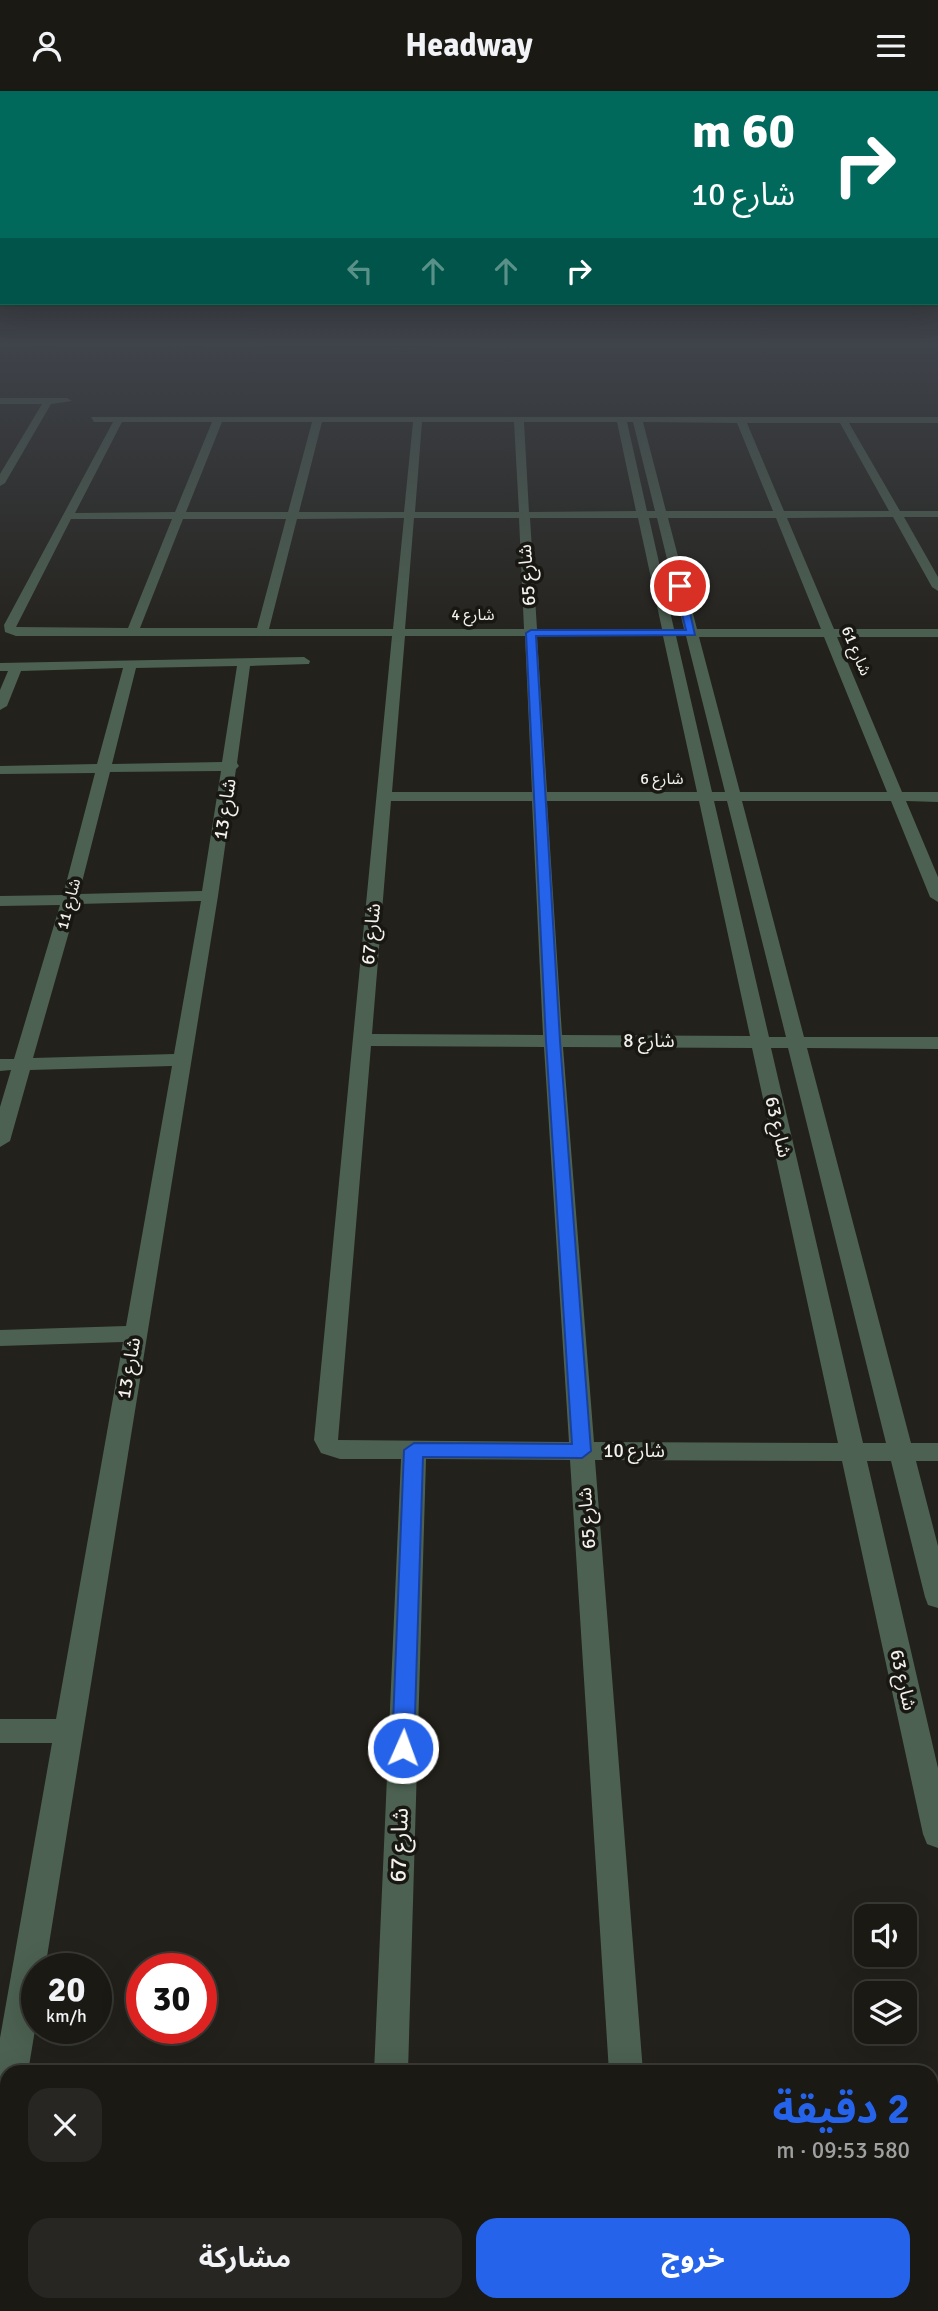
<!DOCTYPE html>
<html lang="ar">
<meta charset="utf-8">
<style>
:root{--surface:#1a1914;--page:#272622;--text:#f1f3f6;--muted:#9fa0a0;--line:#383834;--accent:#2563eb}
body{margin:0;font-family:Signika,"Noto Sans Arabic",sans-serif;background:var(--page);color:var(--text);direction:rtl;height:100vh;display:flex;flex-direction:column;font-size:26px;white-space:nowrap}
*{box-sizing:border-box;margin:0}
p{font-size:23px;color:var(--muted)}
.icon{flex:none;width:38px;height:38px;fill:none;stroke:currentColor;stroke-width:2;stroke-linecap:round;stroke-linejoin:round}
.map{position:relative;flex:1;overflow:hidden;direction:ltr}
.drawer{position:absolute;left:0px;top:1974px;width:938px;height:247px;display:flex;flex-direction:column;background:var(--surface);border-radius:21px 21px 0 0;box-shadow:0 7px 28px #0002,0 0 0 2px var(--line);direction:rtl}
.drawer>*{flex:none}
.banner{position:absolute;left:0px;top:0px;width:938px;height:214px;box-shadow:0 7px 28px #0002,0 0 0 2px var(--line);direction:rtl;background:#00695c;color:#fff;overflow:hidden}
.tools{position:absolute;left:854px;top:1813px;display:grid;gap:14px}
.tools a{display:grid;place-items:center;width:63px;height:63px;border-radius:14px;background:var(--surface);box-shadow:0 7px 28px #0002,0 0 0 2px var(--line);font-size:35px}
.speed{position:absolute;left:21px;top:1862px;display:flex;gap:14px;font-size:35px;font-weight:700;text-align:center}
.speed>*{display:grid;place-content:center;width:91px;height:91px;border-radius:50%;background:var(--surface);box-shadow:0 7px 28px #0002,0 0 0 2px var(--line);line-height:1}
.speed small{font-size:18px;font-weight:400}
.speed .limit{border:10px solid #d22;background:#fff;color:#111}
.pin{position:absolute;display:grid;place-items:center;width:60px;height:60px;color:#fff;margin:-30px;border:4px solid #fff;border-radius:50%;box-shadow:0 2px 7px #0007}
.me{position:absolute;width:77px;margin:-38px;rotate:2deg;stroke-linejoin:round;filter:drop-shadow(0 0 5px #0008)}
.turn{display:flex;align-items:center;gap:24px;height:147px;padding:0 28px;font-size:32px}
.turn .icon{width:91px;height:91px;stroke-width:2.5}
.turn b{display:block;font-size:49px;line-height:60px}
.lanes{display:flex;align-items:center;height:66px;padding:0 28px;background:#0003;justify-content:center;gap:35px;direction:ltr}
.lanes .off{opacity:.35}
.round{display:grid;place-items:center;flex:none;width:74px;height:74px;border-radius:21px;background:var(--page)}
.head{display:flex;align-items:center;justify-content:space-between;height:119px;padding:0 28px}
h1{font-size:42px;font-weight:700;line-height:52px;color:var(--accent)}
.primary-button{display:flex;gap:14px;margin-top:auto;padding:14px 28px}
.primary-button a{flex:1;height:80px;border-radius:21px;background:var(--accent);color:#fff;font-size:28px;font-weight:700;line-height:80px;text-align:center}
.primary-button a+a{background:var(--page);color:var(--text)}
header{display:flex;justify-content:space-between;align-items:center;height:91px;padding:0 28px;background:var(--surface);font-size:32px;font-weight:700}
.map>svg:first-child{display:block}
.water{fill:#000e34}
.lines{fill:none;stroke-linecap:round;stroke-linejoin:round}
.minor{fill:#4c6151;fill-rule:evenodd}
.route{fill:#2563eb;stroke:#184099;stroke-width:2}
.labels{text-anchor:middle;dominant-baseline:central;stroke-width:7;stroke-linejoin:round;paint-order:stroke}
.far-street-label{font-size:16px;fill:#f2f1ed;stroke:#191712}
.street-label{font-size:19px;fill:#f2f1ed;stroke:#191712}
.near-street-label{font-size:23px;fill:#f2f1ed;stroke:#191712}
</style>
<header><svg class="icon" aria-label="menu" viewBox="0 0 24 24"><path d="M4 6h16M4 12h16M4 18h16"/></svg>Headway<svg class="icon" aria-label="person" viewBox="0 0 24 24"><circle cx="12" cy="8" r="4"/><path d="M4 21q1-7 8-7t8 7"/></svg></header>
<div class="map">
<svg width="938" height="2220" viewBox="0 0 938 2220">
<rect width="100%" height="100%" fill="#23211b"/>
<!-- water -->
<path class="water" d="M 0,253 L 548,253 L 413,261 L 0,258 Z"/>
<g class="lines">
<!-- minor -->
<g class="minor">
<path d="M 0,307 L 67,307 L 72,310 L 51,313 L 5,392 L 0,395 L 0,383 L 42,313 L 0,313 Z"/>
<path d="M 91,326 L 938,326 L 938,332 L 849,332 L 900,420 L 938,420 L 938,426 L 904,426 L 938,486 L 938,500 L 932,496 L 893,426 L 787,427 L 834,538 L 938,538 L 938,546 L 837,546 L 902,701 L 938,701 L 938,711 L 906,710 L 938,786 L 938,811 L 930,806 L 891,710 L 742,710 L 804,946 L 938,946 L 938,958 L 807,957 L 911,1352 L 938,1352 L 938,1370 L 916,1370 L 938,1455 L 938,1517 L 928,1514 L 925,1506 L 891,1370 L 867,1370 L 938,1677 L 938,1757 L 927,1753 L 923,1743 L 842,1370 L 595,1369 L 643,1981 L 609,1981 L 570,1369 L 426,1368 L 408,1981 L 374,1981 L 401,1368 L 340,1368 L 321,1362 L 314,1349 L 392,545 L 16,545 L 5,541 L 4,534 L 113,331 L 94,331 ZM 122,331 L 212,331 L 175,421 L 75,422 ZM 222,331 L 312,331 L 288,421 L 186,421 ZM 322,331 L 413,331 L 404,421 L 299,421 ZM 422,331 L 514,331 L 519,421 L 415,421 ZM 524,331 L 617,331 L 636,420 L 529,421 ZM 627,331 L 633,331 L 655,420 L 647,420 ZM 643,331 L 737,332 L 773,420 L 666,420 ZM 747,332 L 840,332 L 889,420 L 784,420 ZM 404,427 L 393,538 L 269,538 L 297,428 ZM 414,427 L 519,427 L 524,538 L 405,538 ZM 530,427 L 638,427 L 662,538 L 537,538 ZM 649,427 L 657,427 L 684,538 L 674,538 ZM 668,427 L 776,427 L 821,538 L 697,538 ZM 71,428 L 172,428 L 128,537 L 16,536 ZM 183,428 L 286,428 L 257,537 L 140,537 ZM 405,545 L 525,545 L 532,701 L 392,701 ZM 537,545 L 663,545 L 697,701 L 547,701 ZM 676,545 L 686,545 L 725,701 L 712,701 ZM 699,546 L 824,546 L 887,701 L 740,701 ZM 391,710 L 532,710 L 543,944 L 372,943 ZM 547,710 L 699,710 L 750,945 L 562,944 ZM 714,710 L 727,710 L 786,946 L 769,946 ZM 371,955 L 544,956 L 569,1351 L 338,1349 ZM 563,956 L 752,957 L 838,1352 L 594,1351 ZM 771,957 L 788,957 L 886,1352 L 863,1352 Z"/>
<path d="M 304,566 L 310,570 L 309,573 L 250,575 L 237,672 L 239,675 L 236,678 L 218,805 L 45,1878 L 37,1878 L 37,1927 L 28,1981 L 7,1981 L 7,2061 L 0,2063 L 0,1947 L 52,1652 L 0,1652 L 0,1628 L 56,1628 L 123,1251 L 0,1255 L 0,1239 L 126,1235 L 172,975 L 30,979 L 10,1050 L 0,1056 L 0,1016 L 11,979 L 0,980 L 0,968 L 14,968 L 60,814 L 0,815 L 0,805 L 63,804 L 95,682 L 0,683 L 0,675 L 97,673 L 123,577 L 21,580 L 7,615 L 0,619 L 0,599 L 8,580 L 0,580 L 0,572 ZM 237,575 L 222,671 L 112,673 L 136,577 ZM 221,680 L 202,800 L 79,803 L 110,681 ZM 201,810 L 174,963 L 33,967 L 77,813 Z"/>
<rect x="931" y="2143" width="7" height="36"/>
<rect x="363" y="2214" width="38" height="6"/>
<rect x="623" y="2214" width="38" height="6"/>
</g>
</g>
<!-- sky -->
<linearGradient id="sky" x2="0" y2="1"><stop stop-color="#13120f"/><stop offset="0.45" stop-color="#3f434a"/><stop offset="1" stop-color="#3f434a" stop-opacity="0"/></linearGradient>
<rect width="938" height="564" fill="url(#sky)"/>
<!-- route -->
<path class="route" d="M 680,492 L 684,495 L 695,544 L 536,545 L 560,950 L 591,1360 L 582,1367 L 423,1366 L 414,1657 L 411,1663 L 403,1666 L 395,1663 L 392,1657 L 404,1359 L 414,1352 L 572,1353 L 546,950 L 526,542 L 531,539 L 686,539 L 675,495 Z"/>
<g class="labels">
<!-- far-street labels -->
<g class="far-street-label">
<text x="473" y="524">شارع 4</text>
<text transform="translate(856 560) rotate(67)">شارع 61</text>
<text x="662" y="688">شارع 6</text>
<text transform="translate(69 813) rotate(-75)">شارع 11</text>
</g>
<!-- street labels -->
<g class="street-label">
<text transform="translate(527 484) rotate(-94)">شارع 65</text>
<text transform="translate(225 718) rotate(-81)">شارع 13</text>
<text transform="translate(371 843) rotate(-84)">شارع 67</text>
<text x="649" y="950">شارع 8</text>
<text transform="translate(778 1036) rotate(77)">شارع 63</text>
<text transform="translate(129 1277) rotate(-80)">شارع 13</text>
<text x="634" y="1360">شارع 10</text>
<text transform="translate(587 1427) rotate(-94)">شارع 65</text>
<text transform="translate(903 1589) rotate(77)">شارع 63</text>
</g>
<!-- near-street labels -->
<g class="near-street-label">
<text transform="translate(399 1754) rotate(-88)">شارع 67</text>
</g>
</g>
</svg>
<div class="tools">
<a><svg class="icon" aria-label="sound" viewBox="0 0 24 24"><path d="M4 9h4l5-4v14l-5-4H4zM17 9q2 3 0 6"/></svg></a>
<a><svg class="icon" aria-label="layers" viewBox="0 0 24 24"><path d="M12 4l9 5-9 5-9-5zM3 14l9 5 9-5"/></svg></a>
</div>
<div class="speed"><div>20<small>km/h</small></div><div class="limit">30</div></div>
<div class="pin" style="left:680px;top:495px;background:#d93025"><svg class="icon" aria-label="arrive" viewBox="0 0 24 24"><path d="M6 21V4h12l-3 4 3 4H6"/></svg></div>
<svg class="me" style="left:403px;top:1657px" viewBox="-20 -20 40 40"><circle r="17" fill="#2563eb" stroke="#fff" stroke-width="3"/><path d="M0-11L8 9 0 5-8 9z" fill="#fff"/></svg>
<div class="banner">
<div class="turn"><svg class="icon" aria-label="right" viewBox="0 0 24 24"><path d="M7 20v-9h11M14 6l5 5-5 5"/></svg><div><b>60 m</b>شارع 10</div></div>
<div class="lanes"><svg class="icon off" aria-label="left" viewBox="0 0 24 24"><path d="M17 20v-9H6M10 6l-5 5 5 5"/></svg><svg class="icon off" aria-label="ahead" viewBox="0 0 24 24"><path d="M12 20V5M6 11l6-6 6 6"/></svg><svg class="icon off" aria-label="ahead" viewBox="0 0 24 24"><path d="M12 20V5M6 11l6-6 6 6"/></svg><svg class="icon" aria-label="right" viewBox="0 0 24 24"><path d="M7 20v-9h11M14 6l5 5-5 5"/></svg></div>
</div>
<section class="drawer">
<div class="head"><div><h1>2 دقيقة</h1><p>580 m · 09:53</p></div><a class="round"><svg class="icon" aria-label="close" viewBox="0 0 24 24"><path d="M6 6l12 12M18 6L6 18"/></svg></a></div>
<div class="primary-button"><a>خروج</a><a>مشاركة</a></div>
</section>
</div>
